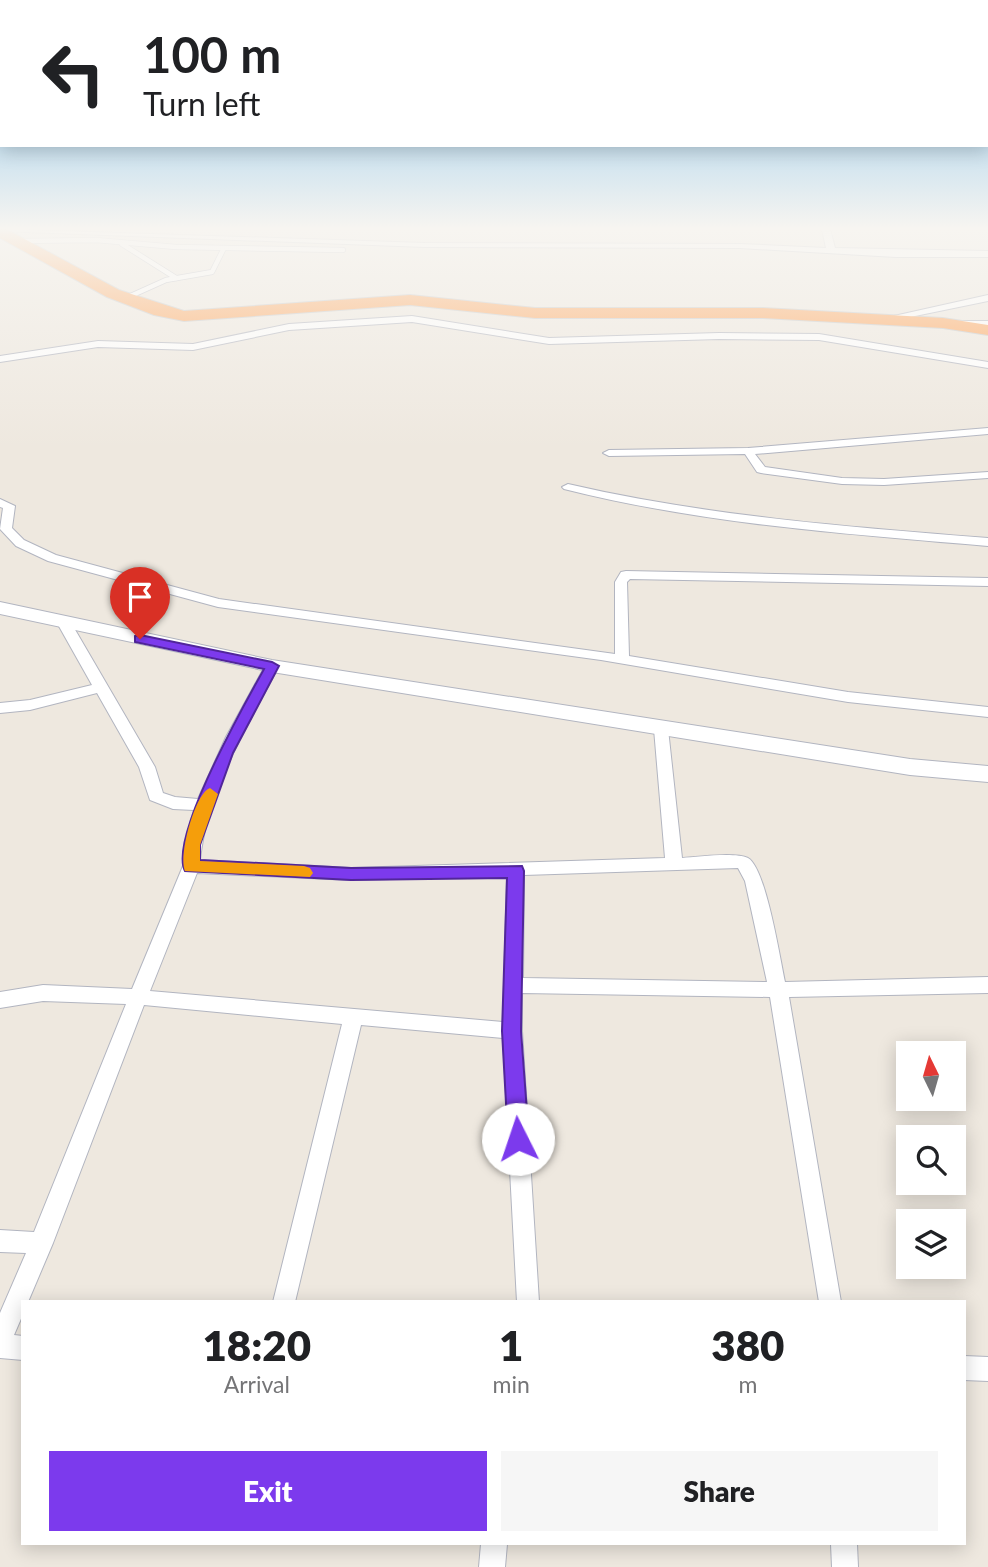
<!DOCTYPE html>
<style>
:root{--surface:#fff;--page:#f6f6f6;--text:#202124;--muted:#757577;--accent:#7c3aed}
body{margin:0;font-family:Lato,sans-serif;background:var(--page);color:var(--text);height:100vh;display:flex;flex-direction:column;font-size:26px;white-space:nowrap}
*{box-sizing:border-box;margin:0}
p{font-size:23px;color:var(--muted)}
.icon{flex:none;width:38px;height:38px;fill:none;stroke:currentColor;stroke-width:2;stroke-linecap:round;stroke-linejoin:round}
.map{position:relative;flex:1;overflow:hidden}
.drawer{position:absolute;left:21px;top:1300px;width:945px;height:245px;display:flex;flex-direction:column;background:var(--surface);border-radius:0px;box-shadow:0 4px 18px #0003}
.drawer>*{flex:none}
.top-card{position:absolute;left:0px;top:0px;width:989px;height:147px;box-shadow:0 4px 18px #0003;background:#fff;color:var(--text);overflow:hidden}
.needle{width:46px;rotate:355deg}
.buttons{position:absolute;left:896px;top:1041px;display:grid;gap:14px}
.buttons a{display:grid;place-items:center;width:70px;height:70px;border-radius:0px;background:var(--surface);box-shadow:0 4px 18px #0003;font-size:35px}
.pin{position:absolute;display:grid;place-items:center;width:60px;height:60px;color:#fff;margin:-72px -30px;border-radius:50% 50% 50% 0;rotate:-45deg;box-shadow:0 0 7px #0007}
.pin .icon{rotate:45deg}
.me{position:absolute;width:77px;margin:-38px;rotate:356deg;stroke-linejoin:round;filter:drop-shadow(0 0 5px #0008)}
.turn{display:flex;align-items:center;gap:24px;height:147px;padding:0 28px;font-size:32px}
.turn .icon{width:91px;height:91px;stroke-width:2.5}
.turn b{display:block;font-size:49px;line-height:60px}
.eta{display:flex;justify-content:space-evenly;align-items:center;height:119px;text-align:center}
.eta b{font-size:42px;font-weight:800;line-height:49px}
.primary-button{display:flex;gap:14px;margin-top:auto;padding:14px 28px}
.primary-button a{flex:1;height:80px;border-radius:0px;background:var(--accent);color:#fff;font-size:28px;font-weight:800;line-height:80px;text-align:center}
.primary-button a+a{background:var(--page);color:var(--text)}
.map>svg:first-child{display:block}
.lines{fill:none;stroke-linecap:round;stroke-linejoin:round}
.lane-casing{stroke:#b2b5c0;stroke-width:6}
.street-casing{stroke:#b2b5c0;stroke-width:2}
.secondary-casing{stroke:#b2b5c0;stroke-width:2}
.highway-casing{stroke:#c8c8c8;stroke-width:2}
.lane{stroke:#fff;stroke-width:4.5}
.street{fill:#fff;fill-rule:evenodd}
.secondary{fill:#fff;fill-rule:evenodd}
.highway{fill:#fea45a;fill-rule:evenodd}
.route{fill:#7c3aed;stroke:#51269a;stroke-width:2}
.slow{fill:#f59e0b}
</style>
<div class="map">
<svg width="988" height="1567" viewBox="0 0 988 1567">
<rect width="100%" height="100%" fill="#eee8df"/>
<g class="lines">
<!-- lane casing -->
<g class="lane-casing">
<g id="lane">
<path d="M 19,241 L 96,240 L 176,247 L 343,250"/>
<path d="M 122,244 L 176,278"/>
<path d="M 126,298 L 166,280 L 212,272 L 224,248"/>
</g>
</g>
<!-- street casing -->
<g class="street-casing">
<g id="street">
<path d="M 0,229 L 425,243 L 740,244 L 826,248 L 822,229 L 830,229 L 835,248 L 988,251 L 988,257 L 896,257 L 740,248 L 425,247 L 0,231 Z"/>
<path d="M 988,295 L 988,301 L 881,323 L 876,320 Z"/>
<path d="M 412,316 L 549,338 L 719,333 L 819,334 L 988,362 L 988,368 L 819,340 L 719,339 L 549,344 L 412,322 L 289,330 L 193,350 L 98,347 L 0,362 L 0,356 L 98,341 L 193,344 L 289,324 Z"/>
<path d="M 959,321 L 988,321 L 988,327 L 956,326 L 954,324 Z"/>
<path d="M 988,428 L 988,434 L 755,454 L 765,467 L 842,478 L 884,479 L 988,472 L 988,478 L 884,485 L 842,484 L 761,473 L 757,472 L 745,454 L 609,456 L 603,453 L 609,450 L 748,448 Z"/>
<path d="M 568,484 C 706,516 847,527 988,538 L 988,546 C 846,534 703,524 564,489 L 562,487 Z"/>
<path d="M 0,499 L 15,506 L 12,528 L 24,540 L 56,555 L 219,599 L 615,654 L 615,582 L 621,572 L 626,571 L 988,578 L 988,586 L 630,579 L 627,582 L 629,656 L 848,692 L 988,707 L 988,717 L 848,702 L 601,660 L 218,607 L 48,561 L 16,546 L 0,529 L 3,508 L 0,507 Z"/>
<path d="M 63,617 L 70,621 L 155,767 L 163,793 L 175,797 L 198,799 L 226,737 L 265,666 L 272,662 L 279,666 C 246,728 207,791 200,860 L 351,868 L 665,858 L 654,729 L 661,724 L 668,729 L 682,858 C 697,857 735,852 748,858 C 766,868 780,959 785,982 L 988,977 L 988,993 L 789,997 L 841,1302 L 819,1302 L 770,997 L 522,993 L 522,1031 L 539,1302 L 517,1302 L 503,1038 L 361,1025 L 295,1302 L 273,1302 L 342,1024 L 144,1005 L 53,1243 L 28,1302 L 23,1302 L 23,1314 L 14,1335 L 23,1336 L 23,1360 L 0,1358 L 0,1313 L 26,1253 L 0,1252 L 0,1230 L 34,1232 L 126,1004 L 43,1001 L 0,1008 L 0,992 L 43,985 L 132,989 L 183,866 L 185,842 L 194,810 L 173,809 L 150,800 L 139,767 L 97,693 L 30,710 L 0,713 L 0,703 L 30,700 L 92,685 L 56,621 ZM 738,868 L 745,881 L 767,982 L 523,978 L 524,875 ZM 197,873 L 351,880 L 507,876 L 503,1022 L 150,991 Z"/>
<path d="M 964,1356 L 988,1357 L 988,1381 L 964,1380 Z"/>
<path d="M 481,1544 L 507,1544 L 505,1567 L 479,1567 Z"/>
<path d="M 831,1544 L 857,1544 L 858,1567 L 832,1567 Z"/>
</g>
</g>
<!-- secondary casing -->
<g class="secondary-casing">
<path id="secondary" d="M 0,602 L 272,660 L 910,759 L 988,766 L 988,782 L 910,775 L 272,672 L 0,614 Z"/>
</g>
<!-- highway casing -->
<g class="highway-casing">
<path id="highway" d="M 0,229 L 6,229 L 119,290 L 184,311 L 410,295 L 535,308 L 763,308 L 943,318 L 988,325 L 988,335 L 943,328 L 763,318 L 535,318 L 410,305 L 184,321 L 154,315 L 107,297 L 0,238 Z"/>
</g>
<!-- lane -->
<use href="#lane" class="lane"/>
<!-- street -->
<use href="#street" class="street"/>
<!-- secondary -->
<use href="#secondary" class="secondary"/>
<!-- highway -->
<use href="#highway" class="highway"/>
</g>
<!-- sky -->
<linearGradient id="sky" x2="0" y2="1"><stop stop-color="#79beeb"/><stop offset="0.51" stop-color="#f7f5f1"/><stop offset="1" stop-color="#f7f5f1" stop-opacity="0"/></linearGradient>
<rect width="988" height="448" fill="url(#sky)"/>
<!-- route -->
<path class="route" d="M 140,635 L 272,662 L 279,666 L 233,753 L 200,845 L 200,860 L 351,868 L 522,866 L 524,871 L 521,1031 L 529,1139 L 526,1146 L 518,1149 L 511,1146 L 508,1139 L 502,1031 L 507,878 L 351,880 L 185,871 C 168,838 245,703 264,669 L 135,642 L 135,636 Z"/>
<!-- slow -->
<path class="slow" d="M 210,788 L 218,794 L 200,845 L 200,861 L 304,866 L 310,868 L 313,873 L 310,877 L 185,871 C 178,856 195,793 210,788 Z"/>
</svg>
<div class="buttons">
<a><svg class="needle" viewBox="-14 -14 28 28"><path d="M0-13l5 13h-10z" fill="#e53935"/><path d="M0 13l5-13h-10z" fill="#757577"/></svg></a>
<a><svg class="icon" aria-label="search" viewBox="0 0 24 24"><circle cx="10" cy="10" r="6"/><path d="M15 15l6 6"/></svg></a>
<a><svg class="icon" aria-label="layers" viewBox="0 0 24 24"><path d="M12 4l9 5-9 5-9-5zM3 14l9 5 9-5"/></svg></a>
</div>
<div class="pin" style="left:140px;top:639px;background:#d93025"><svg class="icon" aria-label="arrive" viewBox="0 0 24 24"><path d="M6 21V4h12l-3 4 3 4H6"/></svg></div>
<svg class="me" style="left:518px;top:1139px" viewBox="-20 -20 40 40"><circle r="19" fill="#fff"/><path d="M0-13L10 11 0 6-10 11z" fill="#7c3aed"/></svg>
<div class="top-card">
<div class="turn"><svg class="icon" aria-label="left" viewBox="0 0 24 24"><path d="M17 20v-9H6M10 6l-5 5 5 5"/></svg><div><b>100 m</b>Turn left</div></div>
</div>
<section class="drawer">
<div class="eta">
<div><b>18:20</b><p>Arrival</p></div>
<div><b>1</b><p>min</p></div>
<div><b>380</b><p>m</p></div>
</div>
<div class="primary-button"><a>Exit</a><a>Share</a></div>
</section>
</div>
